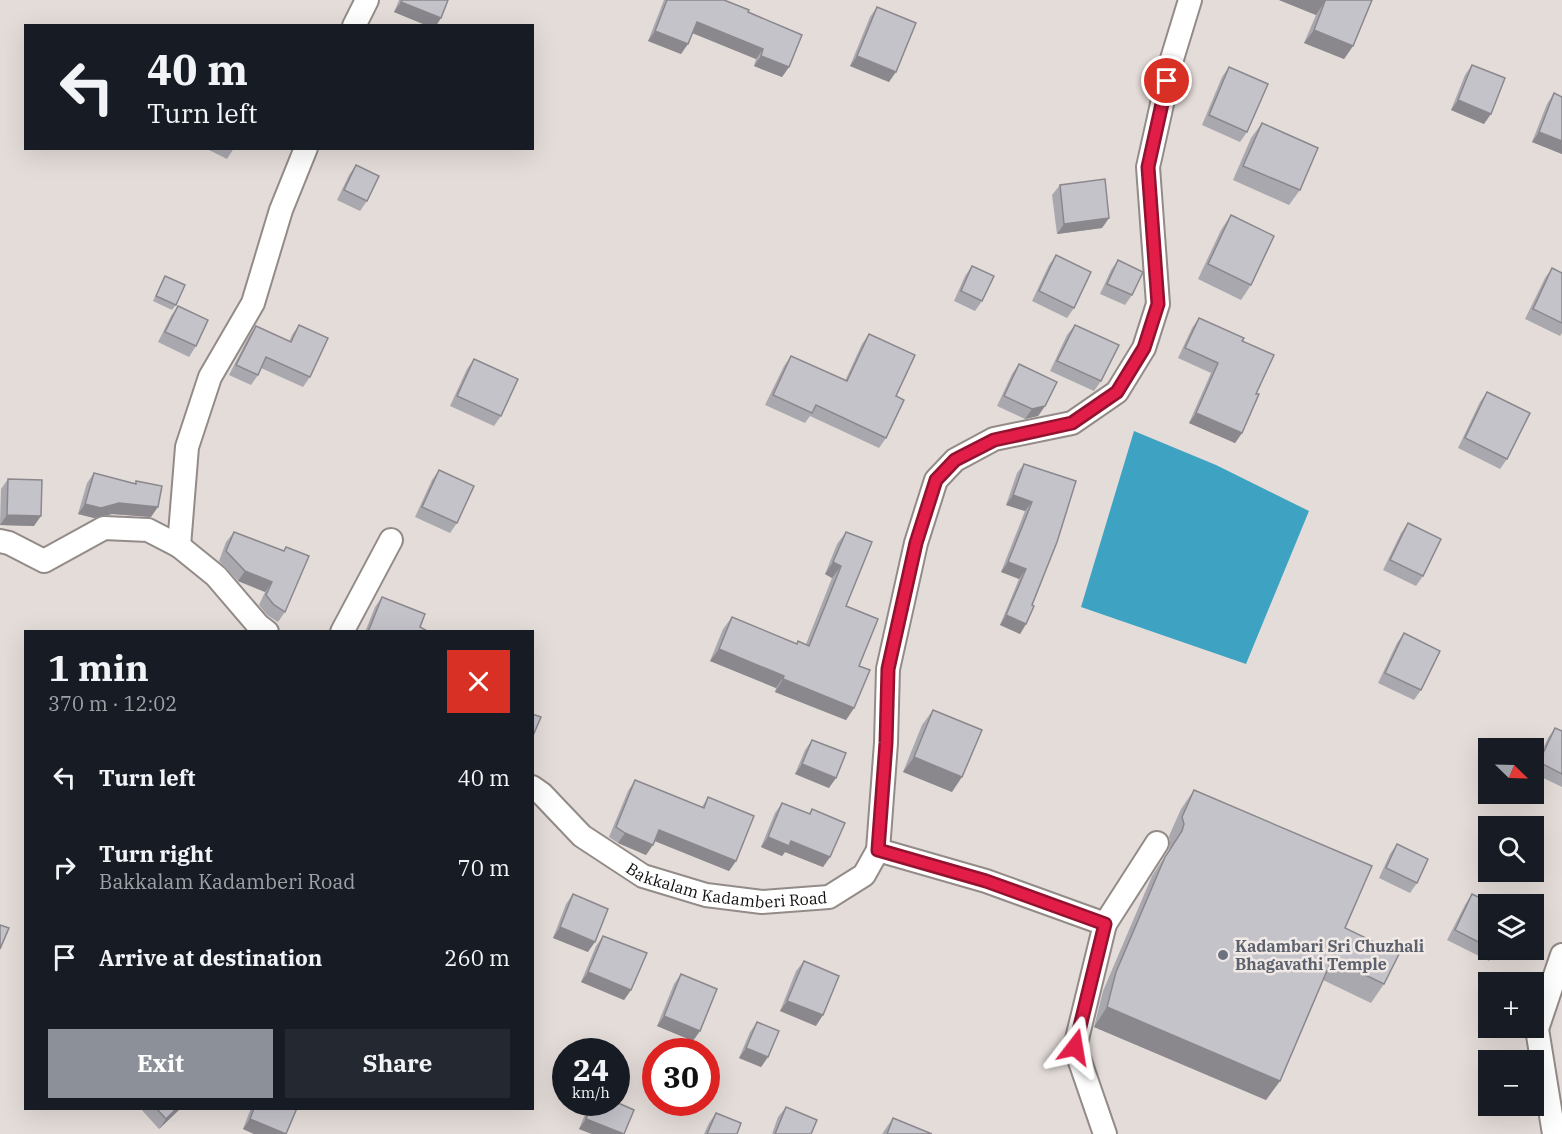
<!DOCTYPE html>
<meta charset="utf-8">
<style>
:root{--surface:#171b24;--page:#242831;--text:#f1f3f6;--muted:#9ea1a6;--accent:#8c9099}
body{margin:0;font-family:"IBM Plex Serif",serif;background:var(--page);color:var(--text);height:100vh;display:flex;flex-direction:column;font-size:22px;white-space:nowrap}
*{box-sizing:border-box;margin:0}
p{font-size:20px;color:var(--muted)}
.icon{flex:none;width:33px;height:33px;fill:none;stroke:currentColor;stroke-width:2;stroke-linecap:round;stroke-linejoin:round}
.map{position:relative;flex:1;overflow:hidden}
.sheet{position:absolute;left:24px;top:630px;width:510px;height:480px;display:flex;flex-direction:column;background:var(--surface);border-radius:0px;box-shadow:0 6px 24px #0002}
.sheet>*{flex:none}
.guide{position:absolute;left:24px;top:24px;width:510px;height:126px;border-radius:0px;box-shadow:0 6px 24px #0002;background:#171b24;color:var(--text);overflow:hidden}
.needle{width:39px;rotate:113deg}
.controls{position:absolute;left:1478px;top:738px;display:grid;gap:12px}
.controls a{display:grid;place-items:center;width:66px;height:66px;border-radius:0px;background:var(--surface);box-shadow:0 6px 24px #0002;font-size:30px}
.speed{position:absolute;left:552px;top:1038px;display:flex;gap:12px;font-size:30px;font-weight:700;text-align:center}
.speed>*{display:grid;place-content:center;width:78px;height:78px;border-radius:50%;background:var(--surface);box-shadow:0 6px 24px #0002;line-height:1}
.speed small{font-size:15px;font-weight:400}
.speed .limit{border:9px solid #d22;background:#fff;color:#111}
.pin{position:absolute;display:grid;place-items:center;width:51px;height:51px;color:#fff;margin:-26px;border:3px solid #fff;border-radius:50%;box-shadow:0 2px 6px #0007}
.me{position:absolute;width:66px;margin:-33px;rotate:14deg;stroke-linejoin:round;filter:drop-shadow(0 0 4px #0008)}
.turn{display:flex;align-items:center;gap:21px;height:126px;padding:0 24px;font-size:27px}
.turn .icon{width:78px;height:78px;stroke-width:2.5}
.turn b{display:block;font-size:42px;line-height:51px}
.round{display:grid;place-items:center;flex:none;width:63px;height:63px;border-radius:0px;background:var(--page)}
.headline{display:flex;align-items:center;justify-content:space-between;height:102px;padding:0 24px}
h1{font-size:36px;font-weight:700;line-height:45px}
.cta{display:flex;gap:12px;margin-top:auto;padding:12px 24px}
.cta a{flex:1;height:69px;border-radius:0px;background:var(--accent);color:#fff;font-size:24px;font-weight:700;line-height:69px;text-align:center}
.cta a+a{background:var(--page);color:var(--text)}
ul{padding:0;list-style:none}
li{display:flex;align-items:center;gap:18px;height:90px;padding:0 24px}
li div{flex:1}
li b{display:block;font-size:22px}
li em{font-style:normal}
.map>svg:first-child{display:block}
.water{fill:#3ea3c2}
.lines{fill:none;stroke-linecap:round;stroke-linejoin:round}
.street-casing{stroke:#928b87;stroke-width:26}
.street{stroke:#fff;stroke-width:22}
.wall{fill:#a9a8ae}
.shaded-wall{fill:#8a888d}
.building{fill:#c5c3ca;stroke:#8a888d;stroke-width:1.5}
.route-casing{stroke:#92132f;stroke-width:15}
.route{stroke:#e11d48;stroke-width:10}
.worship-dot{fill:#6b7280;stroke:#f1e9e5;stroke-width:2}
.labels{text-anchor:middle;dominant-baseline:central;stroke-width:5;stroke-linejoin:round;paint-order:stroke}
.street-label{font-size:16px;fill:#100e0c;stroke:#f1e9e5}
.worship-label{font-size:16px;font-weight:bold;fill:#5b616d;stroke:#f1e9e5;text-anchor:start}
</style>
<div class="map">
<svg width="1562" height="1134" viewBox="0 0 1562 1134">
<rect width="100%" height="100%" fill="#e4dcd8"/>
<!-- water -->
<path class="water" d="M 1134,431 L 1216,465 L 1309,511 L 1246,664 L 1081,607 Z"/>
<g class="lines">
<!-- street casing -->
<g class="street-casing">
<g id="street">
<path d="M 354,26 L 367,0"/>
<path d="M 0,541 L 9,543 L 44,561 L 104,528 L 148,530 L 179,546 L 216,576 L 258,625 L 267,632"/>
<path d="M 179,546 L 187,447 L 210,377 L 253,303 L 281,210 L 306,148"/>
<path d="M 342,632 L 391,540"/>
<path id="s1" d="M 532,787 L 542,794 L 582,836 L 643,876 L 706,895 L 762,902 L 829,897 L 864,875 L 878,850 L 886,743 L 888,669 L 916,543 L 936,480 L 955,460 L 994,439 L 1072,423 L 1117,392 L 1144,348 L 1158,304 L 1148,167 L 1172,59 L 1190,0"/>
<path d="M 878,850 L 986,881 L 1105,924 L 1075,1047 L 1105,1134"/>
<path d="M 1105,924 L 1157,843"/>
<path d="M 1554,1134 L 1537,1029 L 1562,955"/>
</g>
</g>
<!-- street -->
<use href="#street" class="street"/>
</g>
<!-- wall -->
<g class="wall">
<path d="M 399,0 L 448,0 L 436,26 L 428,26 L 394,12 Z"/>
<path d="M 664,0 L 724,0 L 748,12 L 789,67 L 782,77 L 754,66 L 756,59 L 692,33 L 681,54 L 648,41 Z"/>
<path d="M 1279,0 L 1372,0 L 1353,46 L 1344,59 L 1304,43 L 1316,15 Z"/>
<path d="M 877,7 L 889,82 L 850,66 L 870,17 Z"/>
<path d="M 1472,65 L 1484,124 L 1451,110 L 1465,75 Z"/>
<path d="M 1229,67 L 1247,132 L 1240,142 L 1202,125 L 1222,77 Z"/>
<path d="M 1554,93 L 1562,154 L 1532,142 L 1547,104 Z"/>
<path d="M 1262,123 L 1300,190 L 1289,205 L 1233,180 L 1251,138 Z"/>
<path d="M 205,148 L 234,148 L 227,159 Z"/>
<path d="M 356,165 L 367,201 L 360,211 L 337,200 L 349,175 Z"/>
<path d="M 1060,185 L 1109,218 L 1102,228 L 1057,234 L 1052,195 Z"/>
<path d="M 1231,215 L 1251,285 L 1241,300 L 1198,279 L 1221,230 Z"/>
<path d="M 1056,255 L 1074,308 L 1067,318 L 1032,301 L 1049,265 Z"/>
<path d="M 1118,260 L 1132,295 L 1125,305 L 1100,294 L 1111,270 Z"/>
<path d="M 972,266 L 982,301 L 975,311 L 954,301 L 965,276 Z"/>
<path d="M 1552,268 L 1562,273 L 1562,333 L 1560,336 L 1525,319 L 1545,278 Z"/>
<path d="M 165,276 L 176,305 L 172,310 L 153,301 L 162,281 Z"/>
<path d="M 178,306 L 196,346 L 189,357 L 158,342 L 171,316 Z"/>
<path d="M 1199,318 L 1242,341 L 1256,394 L 1242,433 L 1235,443 L 1189,423 L 1211,373 L 1178,358 L 1192,328 Z"/>
<path d="M 299,325 L 310,377 L 303,387 L 261,368 L 258,375 L 251,385 L 229,375 L 249,336 L 256,326 L 289,342 L 292,335 Z"/>
<path d="M 1075,325 L 1101,381 L 1094,391 L 1050,371 L 1067,335 Z"/>
<path d="M 869,334 L 896,396 L 886,438 L 879,448 L 810,416 L 805,423 L 765,405 L 784,366 L 791,356 L 845,381 L 862,344 Z"/>
<path d="M 474,359 L 501,416 L 494,426 L 450,406 L 467,369 Z"/>
<path d="M 1019,364 L 1045,406 L 1038,416 L 1025,419 L 997,406 L 1012,374 Z"/>
<path d="M 1487,392 L 1507,459 L 1500,469 L 1458,448 L 1480,402 Z"/>
<path d="M 1024,464 L 1076,481 L 1032,605 L 1026,624 L 1020,634 L 1000,625 L 1019,579 L 1001,572 L 1025,511 L 1006,505 L 1017,473 Z"/>
<path d="M 439,470 L 457,523 L 450,533 L 415,517 L 432,480 Z"/>
<path d="M 94,473 L 134,484 L 136,481 L 151,517 L 112,514 L 94,518 L 78,514 L 87,483 Z"/>
<path d="M 8,479 L 34,526 L 0,525 L 1,489 Z"/>
<path d="M 1408,523 L 1423,576 L 1416,586 L 1383,570 L 1401,533 Z"/>
<path d="M 234,532 L 283,551 L 286,547 L 285,612 L 278,622 L 267,615 L 259,605 L 265,592 L 238,581 L 219,561 L 226,542 Z"/>
<path d="M 846,532 L 846,606 L 859,666 L 854,708 L 846,720 L 775,692 L 776,688 L 710,661 L 723,629 L 732,617 L 797,644 L 798,641 L 806,644 L 832,578 L 825,574 L 837,544 Z"/>
<path d="M 382,597 L 420,627 L 429,632 L 365,632 L 375,607 Z"/>
<path d="M 1404,633 L 1421,690 L 1414,700 L 1378,683 L 1397,643 Z"/>
<path d="M 933,710 L 952,792 L 903,772 L 922,725 Z"/>
<path d="M 1555,728 L 1562,731 L 1562,787 L 1533,773 L 1533,769 L 1548,738 Z"/>
<path d="M 812,740 L 829,788 L 795,774 L 805,750 Z"/>
<path d="M 635,780 L 702,807 L 708,797 L 736,861 L 729,871 L 655,841 L 646,855 L 618,843 L 609,837 L 628,791 Z"/>
<path d="M 1194,790 L 1345,928 L 1384,984 L 1371,1003 L 1323,980 L 1280,1081 L 1266,1100 L 1094,1027 L 1103,991 L 1152,876 L 1169,850 L 1170,843 L 1169,836 L 1181,809 Z"/>
<path d="M 782,803 L 809,814 L 812,809 L 830,857 L 823,867 L 785,852 L 782,856 L 761,847 L 775,813 Z"/>
<path d="M 1397,844 L 1417,883 L 1410,893 L 1379,878 L 1390,854 Z"/>
<path d="M 573,894 L 588,952 L 553,938 L 566,904 Z"/>
<path d="M 1472,894 L 1488,904 L 1488,950 L 1496,950 L 1489,961 L 1447,940 L 1465,905 Z"/>
<path d="M 603,936 L 631,990 L 624,1000 L 581,982 L 596,946 Z"/>
<path d="M 804,961 L 816,1026 L 780,1011 L 796,971 Z"/>
<path d="M 681,974 L 693,1041 L 657,1026 L 674,984 Z"/>
<path d="M 757,1022 L 768,1057 L 761,1067 L 739,1058 L 750,1032 Z"/>
<path d="M 590,1102 L 593,1102 L 592,1134 L 579,1129 Z"/>
<path d="M 786,1107 L 811,1134 L 772,1134 L 778,1117 Z"/>
<path d="M 140,1108 L 181,1108 L 159,1129 Z"/>
<path d="M 251,1108 L 297,1108 L 286,1134 L 254,1134 L 243,1129 Z"/>
<path d="M 716,1113 L 737,1134 L 704,1134 L 709,1123 Z"/>
<path d="M 893,1118 L 932,1134 L 882,1134 Z"/>
</g>
<!-- shaded-wall -->
<g class="shaded-wall">
<path d="M 1279,0 L 1321,0 L 1325,1 L 1316,15 Z"/>
<path d="M 401,2 L 441,18 L 436,26 L 428,26 L 394,12 Z"/>
<path d="M 697,22 L 763,49 L 756,59 L 690,32 Z"/>
<path d="M 1314,30 L 1353,46 L 1344,59 L 1304,43 Z"/>
<path d="M 655,31 L 688,44 L 681,54 L 648,41 Z"/>
<path d="M 761,56 L 789,67 L 782,77 L 754,66 Z"/>
<path d="M 857,56 L 896,72 L 889,82 L 850,66 Z"/>
<path d="M 1458,100 L 1491,114 L 1484,124 L 1451,110 Z"/>
<path d="M 1539,132 L 1562,141 L 1562,154 L 1532,142 Z"/>
<path d="M 1109,218 L 1102,228 L 1057,234 L 1064,224 Z"/>
<path d="M 1045,406 L 1038,416 L 1025,419 L 1032,409 Z"/>
<path d="M 1196,413 L 1242,433 L 1235,443 L 1189,423 Z"/>
<path d="M 1013,495 L 1032,502 L 1025,511 L 1006,505 Z"/>
<path d="M 119,503 L 158,507 L 151,517 L 112,514 L 94,518 L 78,514 L 85,504 Z"/>
<path d="M 7,515 L 41,516 L 34,526 L 0,525 Z"/>
<path d="M 833,562 L 841,566 L 832,578 L 825,574 Z"/>
<path d="M 1008,562 L 1026,569 L 1019,579 L 1001,572 Z"/>
<path d="M 245,571 L 272,582 L 265,592 L 238,581 Z"/>
<path d="M 1006,615 L 1026,624 L 1020,634 L 1000,625 Z"/>
<path d="M 719,649 L 784,676 L 776,688 L 710,661 Z"/>
<path d="M 783,679 L 854,708 L 846,720 L 775,692 Z"/>
<path d="M 914,757 L 962,777 L 952,792 L 903,772 Z"/>
<path d="M 802,764 L 836,778 L 829,788 L 795,774 Z"/>
<path d="M 659,830 L 736,861 L 729,871 L 652,840 Z"/>
<path d="M 625,833 L 653,845 L 646,855 L 618,843 Z"/>
<path d="M 768,837 L 791,841 L 830,857 L 823,867 L 785,852 L 782,856 L 761,847 Z"/>
<path d="M 560,927 L 595,942 L 588,952 L 553,938 Z"/>
<path d="M 588,972 L 631,990 L 624,1000 L 581,982 Z"/>
<path d="M 787,1001 L 823,1015 L 816,1026 L 780,1011 Z"/>
<path d="M 1107,1007 L 1280,1081 L 1266,1100 L 1094,1027 Z"/>
<path d="M 664,1016 L 700,1031 L 693,1041 L 657,1026 Z"/>
<path d="M 746,1048 L 768,1057 L 761,1067 L 739,1058 Z"/>
<path d="M 177,1108 L 181,1108 L 159,1129 L 166,1119 Z"/>
<path d="M 250,1119 L 286,1134 L 254,1134 L 243,1129 Z"/>
<path d="M 586,1119 L 624,1134 L 592,1134 L 579,1129 Z"/>
</g>
<!-- building -->
<g class="building">
<path d="M 402,0 L 448,0 L 441,18 L 401,2 Z"/>
<path d="M 667,0 L 724,0 L 749,10 L 748,12 L 802,35 L 789,67 L 761,56 L 763,49 L 697,22 L 688,44 L 655,31 Z"/>
<path d="M 1321,0 L 1372,0 L 1353,46 L 1314,30 L 1325,1 Z"/>
<path d="M 877,7 L 916,23 L 896,72 L 857,56 Z"/>
<path d="M 1472,65 L 1505,78 L 1491,114 L 1458,100 Z"/>
<path d="M 1229,67 L 1268,84 L 1247,132 L 1209,115 Z"/>
<path d="M 1554,93 L 1562,97 L 1562,141 L 1539,132 Z"/>
<path d="M 1262,123 L 1318,148 L 1300,190 L 1243,166 Z"/>
<path d="M 356,165 L 379,176 L 367,201 L 344,190 Z"/>
<path d="M 1105,179 L 1109,218 L 1064,224 L 1060,185 Z"/>
<path d="M 1231,215 L 1274,236 L 1251,285 L 1208,264 Z"/>
<path d="M 1056,255 L 1091,272 L 1074,308 L 1039,291 Z"/>
<path d="M 1118,260 L 1143,272 L 1132,295 L 1107,284 Z"/>
<path d="M 972,266 L 994,276 L 982,301 L 961,291 Z"/>
<path d="M 1552,268 L 1562,273 L 1562,323 L 1533,309 Z"/>
<path d="M 165,276 L 185,285 L 176,305 L 156,296 Z"/>
<path d="M 178,306 L 208,320 L 196,346 L 165,332 Z"/>
<path d="M 1199,318 L 1244,338 L 1242,341 L 1274,355 L 1256,394 L 1259,394 L 1242,433 L 1196,413 L 1218,363 L 1185,348 Z"/>
<path d="M 299,325 L 328,338 L 310,377 L 266,357 L 258,375 L 236,365 L 256,326 L 291,342 Z"/>
<path d="M 1075,325 L 1119,345 L 1101,381 L 1057,361 Z"/>
<path d="M 869,334 L 915,355 L 896,396 L 904,400 L 886,438 L 816,405 L 812,413 L 773,395 L 791,356 L 847,381 Z"/>
<path d="M 474,359 L 518,379 L 501,416 L 457,396 Z"/>
<path d="M 1019,364 L 1057,382 L 1045,406 L 1032,409 L 1004,396 Z"/>
<path d="M 1487,392 L 1530,413 L 1507,459 L 1465,438 Z"/>
<path d="M 1024,464 L 1076,481 L 1057,542 L 1032,605 L 1034,606 L 1026,624 L 1006,615 L 1026,569 L 1008,562 L 1032,502 L 1013,495 Z"/>
<path d="M 439,470 L 474,486 L 457,523 L 422,507 Z"/>
<path d="M 94,473 L 136,484 L 136,481 L 162,486 L 158,507 L 119,503 L 101,508 L 85,504 Z"/>
<path d="M 8,479 L 42,480 L 41,516 L 7,515 Z"/>
<path d="M 1408,523 L 1441,539 L 1423,576 L 1390,560 Z"/>
<path d="M 234,532 L 284,551 L 286,547 L 309,556 L 285,612 L 274,605 L 266,595 L 272,582 L 245,571 L 226,551 Z"/>
<path d="M 846,532 L 872,542 L 846,606 L 878,619 L 859,666 L 870,670 L 854,708 L 783,679 L 784,676 L 719,649 L 732,617 L 797,644 L 798,641 L 809,646 L 841,566 L 833,562 Z"/>
<path d="M 382,597 L 425,614 L 420,627 L 429,632 L 368,632 Z"/>
<path d="M 1404,633 L 1440,651 L 1421,690 L 1385,673 Z"/>
<path d="M 933,710 L 982,730 L 962,777 L 914,757 Z"/>
<path d="M 532,714 L 541,717 L 532,738 Z"/>
<path d="M 1555,728 L 1562,731 L 1562,774 L 1539,762 Z"/>
<path d="M 812,740 L 846,753 L 836,778 L 802,764 Z"/>
<path d="M 635,780 L 704,808 L 708,797 L 754,816 L 736,861 L 659,830 L 653,845 L 625,833 L 616,827 Z"/>
<path d="M 1194,790 L 1372,866 L 1345,928 L 1399,954 L 1384,984 L 1332,959 L 1280,1081 L 1107,1007 L 1116,972 L 1165,857 L 1182,831 L 1184,824 L 1182,817 Z"/>
<path d="M 782,803 L 810,814 L 812,809 L 845,823 L 830,857 L 791,841 L 789,846 L 768,837 Z"/>
<path d="M 1397,844 L 1428,859 L 1417,883 L 1386,868 Z"/>
<path d="M 573,894 L 608,909 L 595,942 L 560,927 Z"/>
<path d="M 1472,894 L 1493,904 L 1488,904 L 1488,947 L 1455,930 Z"/>
<path d="M 0,925 L 9,928 L 0,949 Z"/>
<path d="M 603,936 L 647,953 L 631,990 L 588,972 Z"/>
<path d="M 804,961 L 839,976 L 823,1015 L 787,1001 Z"/>
<path d="M 681,974 L 717,989 L 700,1031 L 664,1016 Z"/>
<path d="M 757,1022 L 779,1031 L 768,1057 L 746,1048 Z"/>
<path d="M 593,1102 L 616,1102 L 634,1110 L 624,1134 L 586,1119 Z"/>
<path d="M 786,1107 L 817,1120 L 811,1134 L 775,1134 Z"/>
<path d="M 156,1108 L 177,1108 L 166,1119 Z"/>
<path d="M 254,1108 L 297,1108 L 286,1134 L 250,1119 Z"/>
<path d="M 716,1113 L 741,1123 L 737,1134 L 707,1134 Z"/>
<path d="M 893,1118 L 932,1134 L 887,1134 Z"/>
</g>
<g class="lines">
<!-- route casing -->
<g class="route-casing">
<path id="route" d="M 1075,1047 L 1105,924 L 986,881 L 878,850 L 886,743 L 888,669 L 916,543 L 936,480 L 955,460 L 994,440 L 1072,423 L 1117,392 L 1144,348 L 1158,304 L 1148,167 L 1167,81"/>
</g>
<!-- route -->
<use href="#route" class="route"/>
</g>
<!-- markers -->
<circle class="worship-dot" cx="1223" cy="955" r="6"/>
<g class="labels">
<!-- street labels -->
<g class="street-label">
<text stroke="none"><textPath href="#s1" startOffset="228">Bakkalam Kadamberi Road</textPath></text>
</g>
<!-- worship labels -->
<g class="worship-label">
<text x="1235" y="946">Kadambari Sri Chuzhali<tspan x="1235" dy="18">Bhagavathi Temple</tspan></text>
</g>
</g>
</svg>
<div class="controls">
<a><svg class="needle" viewBox="-14 -14 28 28"><path d="M0-13l5 13h-10z" fill="#e53935"/><path d="M0 13l5-13h-10z" fill="#9ea1a6"/></svg></a>
<a><svg class="icon" aria-label="search" viewBox="0 0 24 24"><circle cx="10" cy="10" r="6"/><path d="M15 15l6 6"/></svg></a>
<a><svg class="icon" aria-label="layers" viewBox="0 0 24 24"><path d="M12 4l9 5-9 5-9-5zM3 14l9 5 9-5"/></svg></a>
<a>+</a>
<a>−</a>
</div>
<div class="speed"><div>24<small>km/h</small></div><div class="limit">30</div></div>
<div class="pin" style="left:1167px;top:81px;background:#d93025"><svg class="icon" aria-label="arrive" viewBox="0 0 24 24"><path d="M6 21V4h12l-3 4 3 4H6"/></svg></div>
<svg class="me" style="left:1075px;top:1047px" viewBox="-20 -20 40 40"><path d="M0-17L14 15 0 8-14 15z" fill="#e11d48" stroke="#fff" stroke-width="4"/></svg>
<div class="guide">
<div class="turn"><svg class="icon" aria-label="left" viewBox="0 0 24 24"><path d="M17 20v-9H6M10 6l-5 5 5 5"/></svg><div><b>40 m</b>Turn left</div></div>
</div>
<section class="sheet">
<div class="headline"><div><h1>1 min</h1><p>370 m · 12:02</p></div><a class="round" style="background:#d93025;color:#fff"><svg class="icon" aria-label="close" viewBox="0 0 24 24"><path d="M6 6l12 12M18 6L6 18"/></svg></a></div>
<ul>
<li><svg class="icon" aria-label="left" viewBox="0 0 24 24"><path d="M17 20v-9H6M10 6l-5 5 5 5"/></svg><div><b>Turn left</b></div><em>40 m</em></li>
<li><svg class="icon" aria-label="right" viewBox="0 0 24 24"><path d="M7 20v-9h11M14 6l5 5-5 5"/></svg><div><b>Turn right</b><p>Bakkalam Kadamberi Road</p></div><em>70 m</em></li>
<li><svg class="icon" aria-label="arrive" viewBox="0 0 24 24"><path d="M6 21V4h12l-3 4 3 4H6"/></svg><div><b>Arrive at destination</b></div><em>260 m</em></li>
</ul>
<div class="cta"><a>Exit</a><a>Share</a></div>
</section>
</div>
